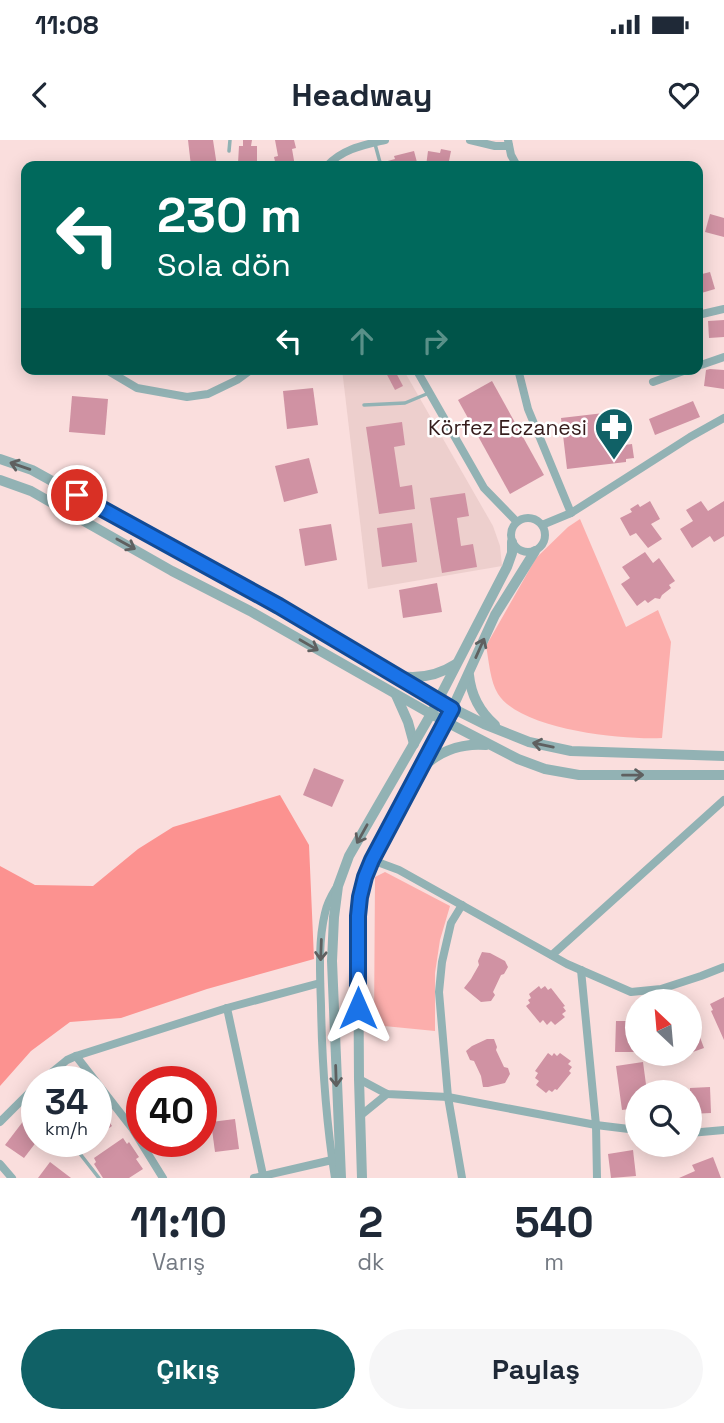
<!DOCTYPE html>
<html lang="tr">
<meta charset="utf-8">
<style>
:root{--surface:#fff;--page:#f6f6f7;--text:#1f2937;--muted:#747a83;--accent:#106166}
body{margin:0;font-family:"Space Grotesk",sans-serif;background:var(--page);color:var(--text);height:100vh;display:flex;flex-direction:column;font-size:26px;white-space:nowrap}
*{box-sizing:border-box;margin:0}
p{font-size:23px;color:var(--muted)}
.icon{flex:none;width:38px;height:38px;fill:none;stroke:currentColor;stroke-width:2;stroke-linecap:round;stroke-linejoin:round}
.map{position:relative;height:1038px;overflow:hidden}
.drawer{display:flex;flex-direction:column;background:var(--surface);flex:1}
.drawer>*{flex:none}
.guide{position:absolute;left:21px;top:21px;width:682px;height:214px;border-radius:14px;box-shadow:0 4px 18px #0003;background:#00695c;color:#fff;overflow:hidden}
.needle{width:46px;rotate:334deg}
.buttons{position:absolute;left:625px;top:849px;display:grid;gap:14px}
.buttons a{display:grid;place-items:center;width:77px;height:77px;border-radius:50%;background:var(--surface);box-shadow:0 4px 18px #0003;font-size:35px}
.speed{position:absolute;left:21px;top:926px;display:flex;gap:14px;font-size:35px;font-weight:700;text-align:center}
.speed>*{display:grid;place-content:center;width:91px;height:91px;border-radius:50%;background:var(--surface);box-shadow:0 4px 18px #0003;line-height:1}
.speed small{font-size:18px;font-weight:400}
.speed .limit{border:10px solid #d22;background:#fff;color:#111}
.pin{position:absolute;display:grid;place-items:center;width:60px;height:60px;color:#fff;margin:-30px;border:4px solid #fff;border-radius:50%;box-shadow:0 2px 7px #0007}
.me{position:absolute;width:77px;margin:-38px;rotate:0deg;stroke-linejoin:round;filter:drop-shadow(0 0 5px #0008)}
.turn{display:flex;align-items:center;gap:24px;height:147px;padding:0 21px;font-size:32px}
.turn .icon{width:91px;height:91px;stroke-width:2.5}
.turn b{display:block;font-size:49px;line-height:60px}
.lanes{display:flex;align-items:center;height:66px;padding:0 21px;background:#0003;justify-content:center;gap:35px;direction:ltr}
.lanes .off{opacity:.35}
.eta{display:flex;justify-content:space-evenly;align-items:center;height:119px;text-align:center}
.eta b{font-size:42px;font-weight:700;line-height:49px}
.action{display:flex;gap:14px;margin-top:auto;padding:14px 21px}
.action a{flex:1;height:80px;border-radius:42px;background:var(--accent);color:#fff;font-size:28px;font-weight:700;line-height:80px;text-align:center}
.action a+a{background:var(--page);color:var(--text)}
.status{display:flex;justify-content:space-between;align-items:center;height:49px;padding:0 35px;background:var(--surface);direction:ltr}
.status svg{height:19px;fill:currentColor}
header{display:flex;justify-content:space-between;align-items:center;height:91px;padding:0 21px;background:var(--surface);font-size:32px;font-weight:700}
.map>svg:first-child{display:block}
.built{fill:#edcfcd}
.green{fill:#fcaeac}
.forest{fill:#fc9290}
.building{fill:#d092a3}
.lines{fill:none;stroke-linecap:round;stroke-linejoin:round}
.service{stroke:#92b2b4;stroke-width:3.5}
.minor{stroke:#92b2b4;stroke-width:8}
.tertiary{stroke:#92b2b4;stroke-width:10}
.oneway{stroke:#5f6060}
.route-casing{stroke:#114b97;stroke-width:18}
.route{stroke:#1a73e8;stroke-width:12}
.labels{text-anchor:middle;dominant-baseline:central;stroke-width:5;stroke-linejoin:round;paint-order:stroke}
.poi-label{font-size:21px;fill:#351c1c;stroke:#fff;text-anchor:end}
</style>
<div class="status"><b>11:08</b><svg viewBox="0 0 49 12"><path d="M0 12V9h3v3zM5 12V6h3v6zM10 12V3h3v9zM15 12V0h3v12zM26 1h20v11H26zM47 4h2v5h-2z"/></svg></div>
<header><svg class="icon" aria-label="back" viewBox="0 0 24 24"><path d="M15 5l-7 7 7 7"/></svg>Headway<svg class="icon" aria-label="heart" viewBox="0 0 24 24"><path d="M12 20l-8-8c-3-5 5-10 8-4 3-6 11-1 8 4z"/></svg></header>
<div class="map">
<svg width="724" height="1038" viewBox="0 0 724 1038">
<rect width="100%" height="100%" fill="#fadedd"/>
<!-- built -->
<path class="built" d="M 342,229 L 403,229 L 493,386 L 500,406 L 502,426 L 368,449 Z"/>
<!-- green -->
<g class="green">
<path d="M 580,379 L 626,487 L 658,470 L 671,502 L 662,598 C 623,600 521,590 498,554 C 490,541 489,521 486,506 L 536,418 L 568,387 Z"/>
<path d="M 385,732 L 450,766 L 440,800 L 435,833 L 435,891 L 374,885 L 375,737 Z"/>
</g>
<!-- forest -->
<path class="forest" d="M 280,655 L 309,705 L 314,819 L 207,849 L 121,878 L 70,882 L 31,911 L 0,946 L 0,726 L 35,745 L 93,746 L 138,709 L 173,687 Z"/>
<!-- building -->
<g class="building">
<path d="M 188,0 L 213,0 L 217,26 L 191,26 Z"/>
<path d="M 243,0 L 252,0 L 251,6 L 257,6 L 257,24 L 238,23 L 239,6 L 243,6 Z"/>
<path d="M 275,0 L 294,0 L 296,8 L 292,9 L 295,26 L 276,26 L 274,17 L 278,16 Z"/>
<path d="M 441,9 L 451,11 L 448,26 L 426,26 L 428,11 L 440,13 Z"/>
<path d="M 414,11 L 418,26 L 385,26 L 384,22 L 395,19 L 394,16 Z"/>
<path d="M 710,74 L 724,78 L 724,97 L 705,92 Z"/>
<path d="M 710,132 L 715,149 L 698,154 L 698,135 Z"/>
<path d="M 724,180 L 724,197 L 709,198 L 708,181 Z"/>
<path d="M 384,229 L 394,229 L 403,246 L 395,250 Z"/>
<path d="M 710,229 L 724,230 L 724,249 L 704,246 L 706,230 Z"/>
<path d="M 492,241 L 544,335 L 510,354 L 458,260 Z"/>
<path d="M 313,248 L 318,285 L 287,289 L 283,251 Z"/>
<path d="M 72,256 L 108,259 L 105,295 L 69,292 Z"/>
<path d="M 693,261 L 700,277 L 655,295 L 649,279 Z"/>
<path d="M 621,271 L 624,305 L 632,304 L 634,318 L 626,319 L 626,322 L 567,329 L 561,278 Z"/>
<path d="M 402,282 L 405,305 L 394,307 L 400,347 L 412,345 L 415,369 L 379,374 L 366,287 Z"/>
<path d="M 309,318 L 318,353 L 284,362 L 275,326 Z"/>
<path d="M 465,353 L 469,376 L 457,378 L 461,406 L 473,404 L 477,427 L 442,433 L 430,358 Z"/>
<path d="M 650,361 L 660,379 L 651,384 L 662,399 L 648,408 L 636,393 L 630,396 L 620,378 L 632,372 L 630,369 L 638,364 L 640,367 Z"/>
<path d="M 701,361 L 708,371 L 724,361 L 724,396 L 714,402 L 710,396 L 692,408 L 680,389 L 693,381 L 686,370 Z"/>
<path d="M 412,383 L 417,422 L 382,427 L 377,388 Z"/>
<path d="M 331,384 L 337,420 L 305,426 L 299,389 Z"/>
<path d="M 645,412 L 653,423 L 659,418 L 675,441 L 669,445 L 671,448 L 662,455 L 660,459 L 655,458 L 648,463 L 645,460 L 637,466 L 621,444 L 630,438 L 622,427 Z"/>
<path d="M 437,443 L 442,472 L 403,478 L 399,450 Z"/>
<path d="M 314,628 L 344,640 L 332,667 L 303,655 Z"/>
<path d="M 482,812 L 490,813 L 505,821 L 508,827 L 504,834 L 501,835 L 493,852 L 495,855 L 491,861 L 481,862 L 464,848 L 471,839 L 479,825 L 478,821 Z"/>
<path d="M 539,846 L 541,849 L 545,846 L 548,850 L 551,848 L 565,866 L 563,867 L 566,871 L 562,874 L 565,877 L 555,885 L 551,881 L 547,885 L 543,880 L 540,883 L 526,866 L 530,863 L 528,860 L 531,858 L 529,854 Z"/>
<path d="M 724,857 L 724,900 L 711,871 L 713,870 L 710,864 Z"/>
<path d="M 690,871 L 704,908 L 690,913 Z"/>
<path d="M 616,881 L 637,881 L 637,912 L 615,912 Z"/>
<path d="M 487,899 L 494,899 L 497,907 L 496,910 L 504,927 L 508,928 L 510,934 L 505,943 L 488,947 L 483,947 L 481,936 L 474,921 L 470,920 L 466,911 L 472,906 Z"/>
<path d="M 548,913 L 552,916 L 554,913 L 557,916 L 560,913 L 571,921 L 568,924 L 572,927 L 569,931 L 571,933 L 557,950 L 555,949 L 552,952 L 549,950 L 546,953 L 536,945 L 539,941 L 535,938 L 538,933 L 535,931 Z"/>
<path d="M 643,922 L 647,952 L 637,952 L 637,968 L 622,970 L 616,926 Z"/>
<path d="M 710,947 L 711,973 L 690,974 L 690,948 Z"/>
<path d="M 96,962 L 112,986 L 96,997 Z"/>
<path d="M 31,971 L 37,975 L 37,1001 L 24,1018 L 5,1005 Z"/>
<path d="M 235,979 L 239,1009 L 215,1012 L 211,982 Z"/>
<path d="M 123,998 L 127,1004 L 129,1002 L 139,1017 L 136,1019 L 143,1029 L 129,1038 L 103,1038 L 94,1024 L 96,1022 L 94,1018 Z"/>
<path d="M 633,1010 L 636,1036 L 611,1038 L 608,1014 Z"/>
<path d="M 713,1017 L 721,1038 L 679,1038 L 695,1031 L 692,1025 Z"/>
<path d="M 50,1022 L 71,1038 L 38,1038 Z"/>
</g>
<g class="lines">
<!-- service -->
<g class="service">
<path d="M 375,4 L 381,26"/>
<path d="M 229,11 L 230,0"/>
<path d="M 364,265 L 405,263 L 429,253"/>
<path d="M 70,1001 L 99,1038"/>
</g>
<!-- minor -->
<g class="minor">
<path d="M 470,0 L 495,6 L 509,6"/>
<path d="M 508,0 L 511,15 L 517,26"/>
<path d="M 327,26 C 342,9 364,5 385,0"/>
<path d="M 698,175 L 724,169"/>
<path d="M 698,226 L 724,217"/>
<path d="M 105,229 L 137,248 L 187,257 L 208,254 L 237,240 L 252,229"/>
<path d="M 416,229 L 484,348 L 517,382"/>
<path d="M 518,229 L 528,269 L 571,373"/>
<path d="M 653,242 L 689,229"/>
<circle cx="528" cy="395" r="17"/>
<path d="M 542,385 L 571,373 L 690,297 L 724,278"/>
<path d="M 372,720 L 399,730 L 567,824 L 631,852 L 661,849 L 701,836 L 724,827"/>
<path d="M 552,815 L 724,660"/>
<path d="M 581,830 L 596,985 L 597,1038"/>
<path d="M 227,868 L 263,1035"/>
<path d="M 76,916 L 132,988 L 163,1038"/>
<path d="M 359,939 L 387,954 L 448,957 L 596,985 L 637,990"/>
<path d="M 40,942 L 67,920 L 76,916 L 227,868 L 320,843"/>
<path d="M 360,976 L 387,954"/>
<path d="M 0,982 L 37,945"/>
<path d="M 690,993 L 724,990"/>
<path d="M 0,1024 L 12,1038"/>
<path d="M 254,1038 L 332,1020"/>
<path d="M 335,1038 C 326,981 322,923 321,865 C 320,835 318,802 325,773 C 327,763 331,756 336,748"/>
<path d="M 462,1038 L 448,957 L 439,852 L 442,822 L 451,783 L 462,765"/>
</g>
<!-- tertiary -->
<g class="tertiary">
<path d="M 0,319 L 32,330 L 279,466 L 438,561 L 484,584 L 529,602 L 571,611 L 724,616"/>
<path d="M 0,340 L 31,351 L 172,431 L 250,471 L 431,574 L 518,619 L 545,629 L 579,635 L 724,635"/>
<path d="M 469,535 C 471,555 480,572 495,585"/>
<path d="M 400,536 C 420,539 439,535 456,524"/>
<path d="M 396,555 L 408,582 L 414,604"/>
<path d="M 423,627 C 441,610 462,603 486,605"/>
<path d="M 341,1038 L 332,821 L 334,777 L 338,746 L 349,716 L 431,574 L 507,427 L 512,413 L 512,402"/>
<path d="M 362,1038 L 359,939 L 358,776 C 360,756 364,739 372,720 L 452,569 L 495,475 L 535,411"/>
</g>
</g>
<!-- one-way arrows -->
<defs><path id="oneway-shaft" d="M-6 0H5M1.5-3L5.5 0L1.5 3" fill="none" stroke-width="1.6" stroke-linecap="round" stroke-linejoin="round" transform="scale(1.75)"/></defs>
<g class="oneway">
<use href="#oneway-shaft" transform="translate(20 326) rotate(-161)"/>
<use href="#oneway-shaft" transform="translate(126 404) rotate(29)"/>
<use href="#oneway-shaft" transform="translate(309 505) rotate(30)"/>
<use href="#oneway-shaft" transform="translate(480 508) rotate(-66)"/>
<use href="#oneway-shaft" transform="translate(543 605) rotate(-168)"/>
<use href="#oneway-shaft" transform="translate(633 635) rotate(-1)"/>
<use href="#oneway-shaft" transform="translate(362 694) rotate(119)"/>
<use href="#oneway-shaft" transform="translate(321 810) rotate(92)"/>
<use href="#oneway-shaft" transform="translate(336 936) rotate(88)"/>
</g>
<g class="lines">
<!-- route casing -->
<g class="route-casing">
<path id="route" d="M 77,355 L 279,466 L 452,569 L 372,720 L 365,737 L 360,757 L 358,776 L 358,868"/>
</g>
<!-- route -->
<use href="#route" class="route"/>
</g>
<!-- icons -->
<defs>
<g id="pharmacy-pin" transform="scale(2.0125)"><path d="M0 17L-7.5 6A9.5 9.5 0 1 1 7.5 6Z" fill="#106166" stroke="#fff"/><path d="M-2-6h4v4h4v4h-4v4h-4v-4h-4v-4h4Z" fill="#fff"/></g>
</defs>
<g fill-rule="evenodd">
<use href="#pharmacy-pin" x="614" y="287"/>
</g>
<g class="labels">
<!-- poi labels -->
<g class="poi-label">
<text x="587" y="287">Körfez Eczanesi</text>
</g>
</g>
</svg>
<div class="buttons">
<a><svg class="needle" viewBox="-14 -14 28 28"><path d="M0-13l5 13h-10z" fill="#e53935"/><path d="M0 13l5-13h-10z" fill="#747a83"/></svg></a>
<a><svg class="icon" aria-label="search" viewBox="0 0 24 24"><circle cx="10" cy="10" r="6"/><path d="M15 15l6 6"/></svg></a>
</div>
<div class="speed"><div>34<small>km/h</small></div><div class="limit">40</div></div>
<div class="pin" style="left:77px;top:355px;background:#d93025"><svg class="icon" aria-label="arrive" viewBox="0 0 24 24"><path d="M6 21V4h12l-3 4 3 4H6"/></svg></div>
<svg class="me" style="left:358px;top:868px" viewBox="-20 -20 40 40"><path d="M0-17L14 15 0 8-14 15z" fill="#1a73e8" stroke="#fff" stroke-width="4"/></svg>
<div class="guide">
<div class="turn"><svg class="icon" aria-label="left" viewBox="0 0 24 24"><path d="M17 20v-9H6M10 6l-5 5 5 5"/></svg><div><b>230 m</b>Sola dön</div></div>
<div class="lanes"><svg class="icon" aria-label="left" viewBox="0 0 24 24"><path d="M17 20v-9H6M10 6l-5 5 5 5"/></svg><svg class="icon off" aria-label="ahead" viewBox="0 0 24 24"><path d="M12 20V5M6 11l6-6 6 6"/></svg><svg class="icon off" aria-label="right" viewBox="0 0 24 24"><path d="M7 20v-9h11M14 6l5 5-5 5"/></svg></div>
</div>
</div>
<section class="drawer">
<div class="eta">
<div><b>11:10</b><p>Varış</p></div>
<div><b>2</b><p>dk</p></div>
<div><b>540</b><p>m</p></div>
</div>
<div class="action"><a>Çıkış</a><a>Paylaş</a></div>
</section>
